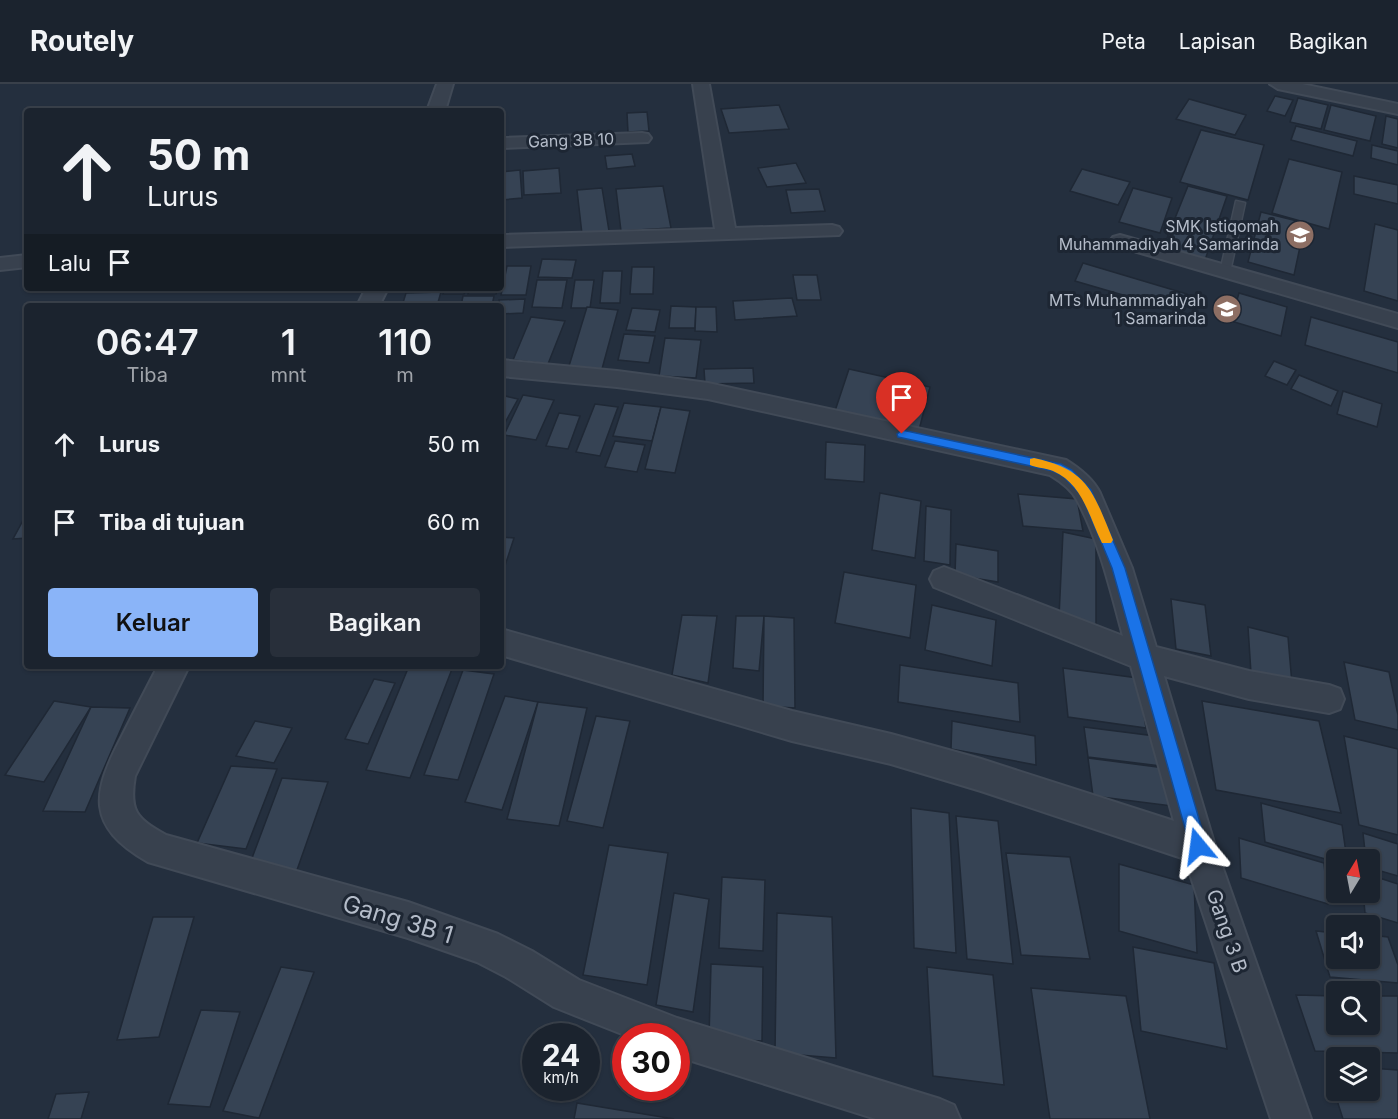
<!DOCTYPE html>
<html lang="id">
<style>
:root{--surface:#1b232e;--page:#282f3a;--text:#f1f3f6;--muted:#a0a4aa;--line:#39404a;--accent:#8ab4f8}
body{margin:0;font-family:Inter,sans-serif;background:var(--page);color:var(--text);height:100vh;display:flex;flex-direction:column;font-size:22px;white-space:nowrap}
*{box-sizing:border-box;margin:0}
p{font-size:20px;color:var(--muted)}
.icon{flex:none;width:33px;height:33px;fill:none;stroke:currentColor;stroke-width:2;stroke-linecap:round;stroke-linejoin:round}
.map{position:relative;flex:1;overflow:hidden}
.sheet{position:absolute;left:24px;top:219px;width:480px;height:366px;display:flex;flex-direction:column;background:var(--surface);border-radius:6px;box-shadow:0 2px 4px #0004,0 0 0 2px var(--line)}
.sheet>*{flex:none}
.hud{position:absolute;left:24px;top:24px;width:480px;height:183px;border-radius:6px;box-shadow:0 2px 4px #0004,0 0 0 2px var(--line);background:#1b232e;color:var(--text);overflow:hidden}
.needle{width:39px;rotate:10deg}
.fabs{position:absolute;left:1326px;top:765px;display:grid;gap:12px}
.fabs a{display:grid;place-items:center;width:54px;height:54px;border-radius:6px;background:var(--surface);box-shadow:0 2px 4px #0004,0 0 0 2px var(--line);font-size:30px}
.speed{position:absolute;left:522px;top:939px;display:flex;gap:12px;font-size:30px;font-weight:700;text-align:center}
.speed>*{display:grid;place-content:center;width:78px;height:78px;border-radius:50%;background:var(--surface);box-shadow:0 2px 4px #0004,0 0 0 2px var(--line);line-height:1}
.speed small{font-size:15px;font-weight:400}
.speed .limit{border:9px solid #d22;background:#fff;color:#111}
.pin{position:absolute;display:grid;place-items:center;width:51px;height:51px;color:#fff;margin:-62px -26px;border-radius:50% 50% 50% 0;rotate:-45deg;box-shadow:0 0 6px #0007}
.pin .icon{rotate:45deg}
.me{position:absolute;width:66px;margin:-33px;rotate:344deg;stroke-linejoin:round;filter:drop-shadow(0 0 4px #0008)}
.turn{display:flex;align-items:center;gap:21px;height:126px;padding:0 24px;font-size:27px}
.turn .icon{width:78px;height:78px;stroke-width:2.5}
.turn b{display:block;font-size:42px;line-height:51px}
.then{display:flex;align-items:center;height:57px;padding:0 24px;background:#0003;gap:12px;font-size:22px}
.eta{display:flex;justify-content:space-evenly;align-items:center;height:102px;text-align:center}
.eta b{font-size:36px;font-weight:600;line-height:42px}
.action{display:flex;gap:12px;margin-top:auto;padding:12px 24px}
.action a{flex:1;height:69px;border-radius:6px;background:var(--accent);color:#111;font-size:24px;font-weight:600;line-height:69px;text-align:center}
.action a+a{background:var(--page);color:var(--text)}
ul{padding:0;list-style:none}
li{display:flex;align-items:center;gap:18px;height:78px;padding:0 24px}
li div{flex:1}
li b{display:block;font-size:22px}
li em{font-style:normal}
header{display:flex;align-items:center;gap:36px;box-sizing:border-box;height:84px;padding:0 30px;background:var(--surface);border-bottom:2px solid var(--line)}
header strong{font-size:28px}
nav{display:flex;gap:33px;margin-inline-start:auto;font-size:21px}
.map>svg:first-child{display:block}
.building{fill:#364354;stroke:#1f2835;stroke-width:1.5}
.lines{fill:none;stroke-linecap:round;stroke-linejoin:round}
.lane-casing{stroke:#414a57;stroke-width:3}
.street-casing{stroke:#414a57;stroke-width:4}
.lane{fill:#38414e;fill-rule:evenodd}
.street{fill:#38414e;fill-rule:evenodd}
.route{fill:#1a73e8;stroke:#114b97;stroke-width:1.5}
.slow{fill:#f59e0b}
.labels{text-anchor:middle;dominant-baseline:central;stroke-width:6;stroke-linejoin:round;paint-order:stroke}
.far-street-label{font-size:16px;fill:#b4bcc9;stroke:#1d2633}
.far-poi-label{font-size:16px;fill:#b4bcc9;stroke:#1d2633;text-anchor:end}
.street-label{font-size:20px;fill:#b4bcc9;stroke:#1d2633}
.near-street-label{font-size:24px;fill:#b4bcc9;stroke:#1d2633}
</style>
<header>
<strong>Routely</strong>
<nav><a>Peta</a><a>Lapisan</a><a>Bagikan</a></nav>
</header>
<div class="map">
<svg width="1398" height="1035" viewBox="0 0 1398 1035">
<rect width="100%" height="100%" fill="#242f3e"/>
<!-- building -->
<g class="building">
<path d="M 1275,12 L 1293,16 L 1285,32 L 1267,27 Z"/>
<path d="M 1298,14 L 1328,21 L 1321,45 L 1290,38 Z"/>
<path d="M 1189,15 L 1246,31 L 1235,51 L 1176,35 Z"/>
<path d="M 779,21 L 789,45 L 729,49 L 721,25 Z"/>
<path d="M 1331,21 L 1376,32 L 1370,57 L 1324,46 Z"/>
<path d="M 647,28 L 649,47 L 628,48 L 627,29 Z"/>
<path d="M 1386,32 L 1398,35 L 1398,64 L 1382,60 Z"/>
<path d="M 1296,42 L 1357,57 L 1353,72 L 1291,56 Z"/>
<path d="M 1201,46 L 1264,61 L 1248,116 L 1180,98 Z"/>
<path d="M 1372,61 L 1398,67 L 1398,81 L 1371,74 Z"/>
<path d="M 632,70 L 635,82 L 607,85 L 605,72 Z"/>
<path d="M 1289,75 L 1342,88 L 1329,145 L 1272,129 Z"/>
<path d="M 796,79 L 806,99 L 767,103 L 758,84 Z"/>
<path d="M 559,84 L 561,109 L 524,111 L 523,87 Z"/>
<path d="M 1082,85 L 1130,98 L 1118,121 L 1070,107 Z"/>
<path d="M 520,86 L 522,114 L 501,116 L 501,88 Z"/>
<path d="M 1354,92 L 1398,101 L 1398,120 L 1354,110 Z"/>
<path d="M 663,102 L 671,144 L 621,147 L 616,105 Z"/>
<path d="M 1188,102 L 1227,112 L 1205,176 L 1163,164 Z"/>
<path d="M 602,104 L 609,147 L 582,150 L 577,106 Z"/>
<path d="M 1133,104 L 1172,114 L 1160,149 L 1119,138 Z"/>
<path d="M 819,105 L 825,127 L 791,129 L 786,106 Z"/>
<path d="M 1261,128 L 1305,139 L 1294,191 L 1248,178 Z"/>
<path d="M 1375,140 L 1398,146 L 1398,217 L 1364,207 Z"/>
<path d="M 542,175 L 576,176 L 572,194 L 538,193 Z"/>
<path d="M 1083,179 L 1187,210 L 1181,228 L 1075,197 Z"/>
<path d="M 507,182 L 531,182 L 526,211 L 501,211 Z"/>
<path d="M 632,183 L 654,183 L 653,210 L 630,210 Z"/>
<path d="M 603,187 L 622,187 L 620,219 L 600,219 Z"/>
<path d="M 793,191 L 817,191 L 821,216 L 797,216 Z"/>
<path d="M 537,196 L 567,196 L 562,224 L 532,223 Z"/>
<path d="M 575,196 L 594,196 L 590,224 L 571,224 Z"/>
<path d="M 445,204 L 466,204 L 464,210 L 443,210 Z"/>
<path d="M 470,204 L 498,204 L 496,210 L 468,210 Z"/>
<path d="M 441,208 L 437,222 L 402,222 L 406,209 Z"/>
<path d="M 1239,209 L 1287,223 L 1281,252 L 1231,237 Z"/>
<path d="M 463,212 L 494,212 L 492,222 L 461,222 Z"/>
<path d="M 792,214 L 797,232 L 735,236 L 733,217 Z"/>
<path d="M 525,215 L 523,229 L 501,230 L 499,216 Z"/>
<path d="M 671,222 L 696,223 L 695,244 L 669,244 Z"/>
<path d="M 587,223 L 618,226 L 602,285 L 569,282 Z"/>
<path d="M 696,223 L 716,223 L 717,248 L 695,247 Z"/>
<path d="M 632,224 L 660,226 L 655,248 L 626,246 Z"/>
<path d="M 531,233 L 565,237 L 548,280 L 513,276 Z"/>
<path d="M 1311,233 L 1398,258 L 1398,289 L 1305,261 Z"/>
<path d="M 624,250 L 655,252 L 649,279 L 618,276 Z"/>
<path d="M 665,254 L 701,256 L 696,294 L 659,292 Z"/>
<path d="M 1274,277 L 1296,286 L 1287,301 L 1265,292 Z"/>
<path d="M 753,284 L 754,299 L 705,300 L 704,285 Z"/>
<path d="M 849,285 L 930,303 L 919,346 L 835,327 Z"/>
<path d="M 1299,291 L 1338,307 L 1331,322 L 1291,305 Z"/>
<path d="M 1343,307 L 1382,320 L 1377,343 L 1337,330 Z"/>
<path d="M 501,311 L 518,315 L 501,346 Z"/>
<path d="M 523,311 L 554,316 L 536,356 L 504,351 Z"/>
<path d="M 624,319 L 661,323 L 652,357 L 613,352 Z"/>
<path d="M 595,320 L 618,323 L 600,372 L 576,368 Z"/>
<path d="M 661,323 L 690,327 L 675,389 L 645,385 Z"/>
<path d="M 559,329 L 580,332 L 568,365 L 546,362 Z"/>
<path d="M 615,357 L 645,361 L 637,388 L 605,383 Z"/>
<path d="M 826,358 L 865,361 L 864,398 L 825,395 Z"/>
<path d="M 880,409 L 921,417 L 915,474 L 872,466 Z"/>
<path d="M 1018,410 L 1077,415 L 1083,447 L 1023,442 Z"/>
<path d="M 926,422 L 951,426 L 950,481 L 924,477 Z"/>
<path d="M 27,429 L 27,454 L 13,455 Z"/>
<path d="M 1063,448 L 1096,455 L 1096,541 L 1059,533 Z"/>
<path d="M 501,453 L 514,454 L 501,494 Z"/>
<path d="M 956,460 L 998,467 L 998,498 L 955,491 Z"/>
<path d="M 844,488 L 916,501 L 910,554 L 835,539 Z"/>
<path d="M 1171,515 L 1205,521 L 1211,572 L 1176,565 Z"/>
<path d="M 932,521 L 996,536 L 992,582 L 925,566 Z"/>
<path d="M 682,531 L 717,532 L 708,599 L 672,591 Z"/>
<path d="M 736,532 L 764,532 L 759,587 L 733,584 Z"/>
<path d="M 764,532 L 794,534 L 795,624 L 763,622 Z"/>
<path d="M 1248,543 L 1288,553 L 1292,600 L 1251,589 Z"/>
<path d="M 1344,578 L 1389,588 L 1398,631 L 1398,646 L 1355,636 Z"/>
<path d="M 900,581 L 1018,599 L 1020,638 L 898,618 Z"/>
<path d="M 409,582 L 452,585 L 410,694 L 366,686 Z"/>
<path d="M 1063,584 L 1138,594 L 1146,644 L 1068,633 Z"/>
<path d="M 463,586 L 494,590 L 458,696 L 424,691 Z"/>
<path d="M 374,595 L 395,599 L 368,660 L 345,655 Z"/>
<path d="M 505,612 L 538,618 L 502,726 L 465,718 Z"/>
<path d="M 54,617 L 91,623 L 44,698 L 5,691 Z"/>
<path d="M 1202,617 L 1319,637 L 1341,729 L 1216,706 Z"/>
<path d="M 538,618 L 587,624 L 559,742 L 507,735 Z"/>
<path d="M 91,623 L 130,624 L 85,728 L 43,727 Z"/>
<path d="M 596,632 L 630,637 L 603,744 L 567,737 Z"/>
<path d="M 255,637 L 292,644 L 274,679 L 236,672 Z"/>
<path d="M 952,637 L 1035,652 L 1036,681 L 951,665 Z"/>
<path d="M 1084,643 L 1155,652 L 1161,682 L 1088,673 Z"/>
<path d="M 1344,652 L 1398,665 L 1398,751 L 1359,741 Z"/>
<path d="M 1088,674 L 1165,684 L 1172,722 L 1093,712 Z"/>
<path d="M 231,682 L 277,685 L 246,765 L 197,759 Z"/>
<path d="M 282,694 L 328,698 L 297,786 L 249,782 Z"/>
<path d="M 1261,719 L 1342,741 L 1347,776 L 1336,776 L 1336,778 L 1265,758 Z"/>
<path d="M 911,724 L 949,729 L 956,869 L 914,864 Z"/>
<path d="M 956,732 L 998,737 L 1013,880 L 967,875 Z"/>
<path d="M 1363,749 L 1398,760 L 1398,792 L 1370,784 L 1370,776 L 1366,776 Z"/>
<path d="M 1239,754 L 1324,779 L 1328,820 L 1241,794 Z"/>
<path d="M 609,761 L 668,769 L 647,901 L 583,891 Z"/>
<path d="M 1006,769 L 1070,773 L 1090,875 L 1021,871 Z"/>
<path d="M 1119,780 L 1194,801 L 1197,869 L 1119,847 Z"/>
<path d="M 1370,791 L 1398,800 L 1398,839 L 1365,829 L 1363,808 L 1370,808 Z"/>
<path d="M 722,793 L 765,796 L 763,867 L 719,864 Z"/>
<path d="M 674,809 L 709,815 L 693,928 L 656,921 Z"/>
<path d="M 777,829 L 832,833 L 836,974 L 775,969 Z"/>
<path d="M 153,833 L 194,833 L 159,953 L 117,956 Z"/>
<path d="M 1316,847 L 1336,849 L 1336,874 L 1370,874 L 1370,851 L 1388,853 L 1398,881 L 1398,899 L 1330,893 Z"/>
<path d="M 1133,863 L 1214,879 L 1227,965 L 1141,947 Z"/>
<path d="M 711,880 L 763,883 L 762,957 L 709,954 Z"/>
<path d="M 281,883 L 314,888 L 259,1034 L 223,1027 Z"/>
<path d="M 927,883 L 993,891 L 1004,1001 L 933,992 Z"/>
<path d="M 1031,904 L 1126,912 L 1150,1035 L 1050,1035 Z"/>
<path d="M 1296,911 L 1336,912 L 1336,940 L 1370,940 L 1370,912 L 1398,912 L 1398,969 L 1315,967 Z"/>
<path d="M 201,926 L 240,928 L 210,1023 L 168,1020 Z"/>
<path d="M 1326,982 L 1336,983 L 1336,1006 L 1370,1006 L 1370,984 L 1398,986 L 1398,1035 L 1343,1035 Z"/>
<path d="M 89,1008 L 81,1035 L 48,1035 L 56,1010 Z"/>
<path d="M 577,1019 L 674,1035 L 574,1035 Z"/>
</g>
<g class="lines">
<!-- lane casing -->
<g class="lane-casing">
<path id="lane" d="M 1236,117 L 1245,119 L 1230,188 L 1225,191 L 1220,188 Z"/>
</g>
<!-- street casing -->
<g class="street-casing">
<g id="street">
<path d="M 437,0 L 453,0 L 445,27 L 427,27 Z"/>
<path d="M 693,0 L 709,0 L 735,144 L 832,141 L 839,143 L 842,147 L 839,151 L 501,163 L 501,151 L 715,145 Z"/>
<path d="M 1270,0 L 1302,0 L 1398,20 L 1398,30 L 1278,5 Z"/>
<path d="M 642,49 L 648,50 L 651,54 L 648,58 L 501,64 L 501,54 Z"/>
<path d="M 1120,151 L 1398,230 L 1398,244 L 1113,161 L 1110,157 L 1113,153 Z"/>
<path d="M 27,171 L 27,183 L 0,186 L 0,174 Z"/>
<path d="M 366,204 L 388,204 L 379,222 L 357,222 Z"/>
<path d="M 501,276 L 617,287 L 708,299 L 1066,376 C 1079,384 1093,395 1100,409 L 1132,484 L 1156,563 L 1249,587 L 1329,601 L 1340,605 L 1344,615 L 1340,625 L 1329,629 L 1249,615 L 1164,592 L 1215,762 L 1311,1035 L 1271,1035 L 1185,775 L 981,707 L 891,680 L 792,657 L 501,571 L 501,545 L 792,627 L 891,650 L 981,675 L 1174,737 L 1131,582 L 934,503 L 930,495 L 934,487 L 944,483 L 1123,552 C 1111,508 1099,456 1077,416 C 1072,406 1060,397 1050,391 L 708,315 L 617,303 L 501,292 Z"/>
<path d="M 158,582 L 189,582 L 135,692 C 129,727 136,734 166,751 L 408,818 L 498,850 L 532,867 L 579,896 L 677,934 L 940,1015 L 954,1021 L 960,1035 L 876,1035 L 676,972 L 676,952 L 627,952 L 554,923 L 506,893 L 477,878 L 408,854 L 148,778 C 85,742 92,709 122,652 C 134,628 146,605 158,582 Z"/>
</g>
</g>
<!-- lane -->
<use href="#lane" class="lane"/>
<!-- street -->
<use href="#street" class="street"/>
</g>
<!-- route -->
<path class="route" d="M 902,346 L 1061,380 L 1072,386 L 1091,406 L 1125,484 L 1207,762 L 1204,768 L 1198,770 L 1193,768 L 1190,762 L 1112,484 L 1082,412 L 1063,392 L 1053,387 L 898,353 L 897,350 Z"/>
<!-- slow -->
<path class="slow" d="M 1034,374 C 1089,386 1093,408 1113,456 L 1111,459 L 1102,459 C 1089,433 1083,400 1053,387 C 1046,384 1037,384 1030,381 L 1030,375 Z"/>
<!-- icons -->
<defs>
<g id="school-disc" transform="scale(1.5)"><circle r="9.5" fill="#8d6e63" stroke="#1d2633"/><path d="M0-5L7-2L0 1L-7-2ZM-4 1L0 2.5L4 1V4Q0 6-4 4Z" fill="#fff"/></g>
</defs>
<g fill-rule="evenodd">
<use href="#school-disc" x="1300" y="151"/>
<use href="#school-disc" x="1227" y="225"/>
</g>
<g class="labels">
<!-- far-street labels -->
<g class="far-street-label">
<text transform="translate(571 56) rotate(-2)">Gang 3B 10</text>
</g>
<!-- far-poi labels -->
<g class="far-poi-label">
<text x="1279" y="142">SMK Istiqomah<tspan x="1279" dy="18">Muhammadiyah 4 Samarinda</tspan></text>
<text x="1206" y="216">MTs Muhammadiyah<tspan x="1206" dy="18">1 Samarinda</tspan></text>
</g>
<!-- street labels -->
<g class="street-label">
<text transform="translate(1227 847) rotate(71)">Gang 3 B</text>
</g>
<!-- near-street labels -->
<g class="near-street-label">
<text transform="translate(398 835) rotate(17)">Gang 3B 1</text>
</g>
</g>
</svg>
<div class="fabs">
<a><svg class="needle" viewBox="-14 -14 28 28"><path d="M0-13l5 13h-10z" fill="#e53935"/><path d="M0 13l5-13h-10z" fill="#a0a4aa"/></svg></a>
<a><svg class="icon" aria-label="sound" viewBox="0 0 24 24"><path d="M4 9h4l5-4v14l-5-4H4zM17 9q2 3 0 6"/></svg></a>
<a><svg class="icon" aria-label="search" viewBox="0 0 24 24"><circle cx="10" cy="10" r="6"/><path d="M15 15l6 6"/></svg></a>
<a><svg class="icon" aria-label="layers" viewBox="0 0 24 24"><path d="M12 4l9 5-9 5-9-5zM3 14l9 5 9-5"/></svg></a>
</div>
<div class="speed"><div>24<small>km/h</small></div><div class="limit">30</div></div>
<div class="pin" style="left:902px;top:350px;background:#d93025"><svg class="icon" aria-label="arrive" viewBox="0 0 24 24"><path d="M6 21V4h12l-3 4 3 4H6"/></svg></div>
<svg class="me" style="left:1198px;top:762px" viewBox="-20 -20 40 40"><path d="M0-17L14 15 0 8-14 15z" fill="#1a73e8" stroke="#fff" stroke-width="4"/></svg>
<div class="hud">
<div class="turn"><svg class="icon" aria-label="ahead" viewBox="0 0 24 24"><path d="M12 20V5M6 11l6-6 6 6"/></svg><div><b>50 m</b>Lurus</div></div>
<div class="then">Lalu<svg class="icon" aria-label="arrive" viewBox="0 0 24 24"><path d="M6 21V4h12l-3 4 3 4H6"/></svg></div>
</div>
<section class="sheet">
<div class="eta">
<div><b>06:47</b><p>Tiba</p></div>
<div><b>1</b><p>mnt</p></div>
<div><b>110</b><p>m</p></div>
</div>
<ul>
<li><svg class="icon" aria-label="ahead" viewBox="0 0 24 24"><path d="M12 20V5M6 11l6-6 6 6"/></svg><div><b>Lurus</b></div><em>50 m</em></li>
<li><svg class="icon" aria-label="arrive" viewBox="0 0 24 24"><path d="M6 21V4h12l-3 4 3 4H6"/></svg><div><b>Tiba di tujuan</b></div><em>60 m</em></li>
</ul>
<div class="action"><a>Keluar</a><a>Bagikan</a></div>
</section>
</div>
